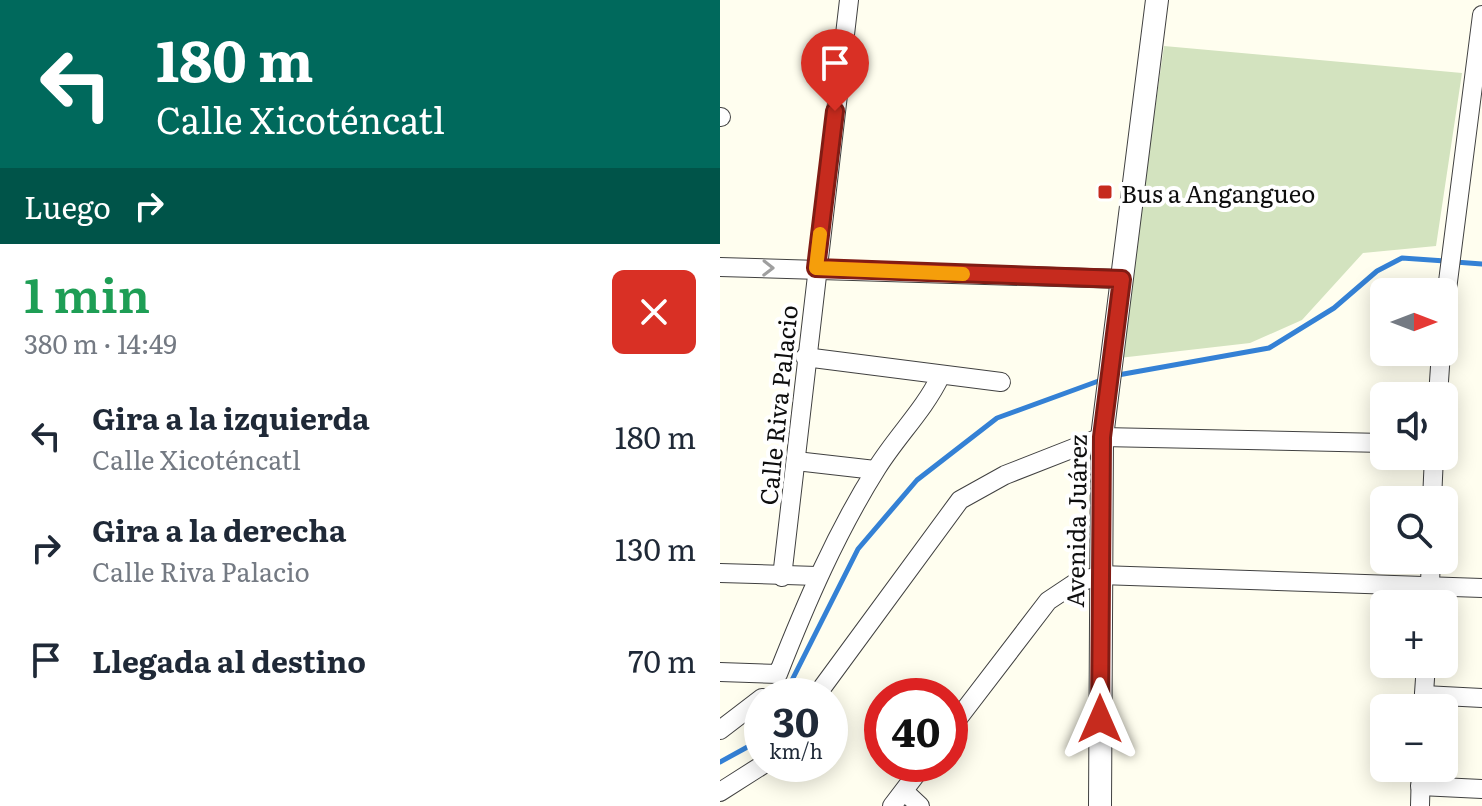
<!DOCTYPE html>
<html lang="es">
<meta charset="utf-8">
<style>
:root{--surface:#fff;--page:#f6f6f7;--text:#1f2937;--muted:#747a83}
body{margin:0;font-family:Literata,serif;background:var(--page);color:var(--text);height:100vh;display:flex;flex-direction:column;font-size:30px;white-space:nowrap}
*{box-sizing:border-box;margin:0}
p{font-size:26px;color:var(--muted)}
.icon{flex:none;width:44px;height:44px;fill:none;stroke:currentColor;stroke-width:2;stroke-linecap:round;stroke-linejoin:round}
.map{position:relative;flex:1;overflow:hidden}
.details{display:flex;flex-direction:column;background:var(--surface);width:720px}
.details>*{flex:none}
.banner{background:#00695c;color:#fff;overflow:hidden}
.needle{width:52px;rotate:90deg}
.controls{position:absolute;left:650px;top:278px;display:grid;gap:16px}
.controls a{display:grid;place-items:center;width:88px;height:88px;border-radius:12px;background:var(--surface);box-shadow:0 4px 20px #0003;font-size:40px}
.speed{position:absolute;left:24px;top:678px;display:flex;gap:16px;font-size:40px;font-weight:700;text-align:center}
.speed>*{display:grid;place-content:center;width:104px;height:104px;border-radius:50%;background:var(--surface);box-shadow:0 4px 20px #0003;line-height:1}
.speed small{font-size:20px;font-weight:400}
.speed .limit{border:12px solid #d22;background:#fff;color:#111}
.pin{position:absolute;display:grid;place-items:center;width:68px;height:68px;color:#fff;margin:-82px -34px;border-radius:50% 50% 50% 0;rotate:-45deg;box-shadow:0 0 8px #0007}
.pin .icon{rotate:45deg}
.me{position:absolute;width:88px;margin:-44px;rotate:0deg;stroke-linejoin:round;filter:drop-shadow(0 0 6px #0008)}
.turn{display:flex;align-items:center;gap:28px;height:168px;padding:0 24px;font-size:36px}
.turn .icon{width:104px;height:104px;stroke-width:2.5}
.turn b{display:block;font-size:56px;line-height:68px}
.then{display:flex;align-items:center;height:76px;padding:0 24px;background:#0003;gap:16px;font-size:30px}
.round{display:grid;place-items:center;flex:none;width:84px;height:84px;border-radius:12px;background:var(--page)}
.summary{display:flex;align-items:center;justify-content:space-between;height:136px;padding:0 24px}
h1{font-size:48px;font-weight:600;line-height:60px;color:#1e9e55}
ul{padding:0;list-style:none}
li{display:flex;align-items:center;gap:24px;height:112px;padding:0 24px}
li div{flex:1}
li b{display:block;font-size:30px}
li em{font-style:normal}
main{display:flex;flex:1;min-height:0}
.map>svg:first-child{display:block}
.cemetery{fill:#d3e3bf}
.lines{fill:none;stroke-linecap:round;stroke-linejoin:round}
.stream{stroke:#3481d5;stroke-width:5}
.minor-casing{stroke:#414141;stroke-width:20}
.tertiary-casing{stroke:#414141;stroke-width:24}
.minor{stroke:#fff;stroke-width:18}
.tertiary{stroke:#fff;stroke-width:22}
.oneway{stroke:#9f9f9f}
.route-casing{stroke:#811c14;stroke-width:20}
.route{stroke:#c62b1e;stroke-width:14}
.slow{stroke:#f59e0b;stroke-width:14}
.poi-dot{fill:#c62b1e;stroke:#fff;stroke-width:3}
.labels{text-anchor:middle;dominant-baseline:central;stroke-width:8;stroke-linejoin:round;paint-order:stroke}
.poi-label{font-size:24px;fill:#0e0e0e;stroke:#fff;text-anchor:start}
.street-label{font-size:24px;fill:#0e0e0e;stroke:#fff}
</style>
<main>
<section class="details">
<div class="banner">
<div class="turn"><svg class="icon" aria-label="left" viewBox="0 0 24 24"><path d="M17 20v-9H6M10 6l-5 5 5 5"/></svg><div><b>180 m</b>Calle Xicoténcatl</div></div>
<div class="then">Luego<svg class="icon" aria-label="right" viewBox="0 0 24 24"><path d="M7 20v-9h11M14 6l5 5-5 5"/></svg></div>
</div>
<div class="summary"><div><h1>1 min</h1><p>380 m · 14:49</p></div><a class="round" style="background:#d93025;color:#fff"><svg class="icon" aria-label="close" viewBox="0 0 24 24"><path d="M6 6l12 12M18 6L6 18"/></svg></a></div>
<ul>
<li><svg class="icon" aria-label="left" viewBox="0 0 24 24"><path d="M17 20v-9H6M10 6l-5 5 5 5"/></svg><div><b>Gira a la izquierda</b><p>Calle Xicoténcatl</p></div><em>180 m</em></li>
<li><svg class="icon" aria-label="right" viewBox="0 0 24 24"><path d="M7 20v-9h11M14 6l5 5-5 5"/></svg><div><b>Gira a la derecha</b><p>Calle Riva Palacio</p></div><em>130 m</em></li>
<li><svg class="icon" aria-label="arrive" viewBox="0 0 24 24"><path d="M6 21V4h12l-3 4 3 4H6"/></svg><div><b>Llegada al destino</b></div><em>70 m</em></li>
</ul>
</section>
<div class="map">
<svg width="762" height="806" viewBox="0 0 762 806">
<rect width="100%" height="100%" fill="#fffeef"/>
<!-- cemetery -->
<path class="cemetery" d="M 444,46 L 742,73 L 716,246 L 643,253 L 582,320 L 530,343 L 399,358 Z"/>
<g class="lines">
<!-- stream -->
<g class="stream">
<path d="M 735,262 L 762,264"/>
<path d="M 398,375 L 549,348 L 614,308 L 657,271 L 682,258 L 725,261"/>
<path d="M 64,696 L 138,549 L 197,480 L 277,418 L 384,379"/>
<path d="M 0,762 L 42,739"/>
</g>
<!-- minor casing -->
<g class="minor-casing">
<g id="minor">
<path d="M 0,117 L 1,117"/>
<path d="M 0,267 L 402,279"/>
<path d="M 724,313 L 762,15"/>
<path d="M 85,357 L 281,382"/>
<path d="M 718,396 L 721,352"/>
<path d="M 76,461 L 155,470"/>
<path d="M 712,500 L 714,456"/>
<path d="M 0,573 L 97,576"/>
<path d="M 62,577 L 129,0"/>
<path d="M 709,604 L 711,560"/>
<path d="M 0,672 L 58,674 C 86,603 116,533 157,468 C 177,436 204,410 220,377"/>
<path d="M 704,695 L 762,698"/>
<path d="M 96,696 L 240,500 L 285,475 L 382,437 L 664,443"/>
<path d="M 703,708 L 706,664"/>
<path d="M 230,729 L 328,601 L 352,585 L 380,575 L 762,588"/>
<path d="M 0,730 L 42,698"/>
<path d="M 700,786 L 762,789"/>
<path d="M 184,791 L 200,806"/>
<path d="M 0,792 L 44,764"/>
<path d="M 172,806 L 204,764"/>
<path d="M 700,806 L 701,768"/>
</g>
</g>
<!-- tertiary casing -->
<g class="tertiary-casing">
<path id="tertiary" d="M 380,806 L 382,437 L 437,0"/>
</g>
<!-- minor -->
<use href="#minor" class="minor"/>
<!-- tertiary -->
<use href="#tertiary" class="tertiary"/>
</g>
<!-- one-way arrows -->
<defs><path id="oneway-chevron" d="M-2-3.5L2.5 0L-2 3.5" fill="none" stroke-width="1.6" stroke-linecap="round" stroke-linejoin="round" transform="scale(2)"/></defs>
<use class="oneway" href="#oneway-chevron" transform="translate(48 268) rotate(1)"/>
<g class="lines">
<!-- route casing -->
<g class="route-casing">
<path id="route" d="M 115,111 L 96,268 L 402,279 L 382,437 L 380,719"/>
</g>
<!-- route -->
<use href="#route" class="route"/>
<!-- slow -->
<path class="slow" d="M 100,234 L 96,268 L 243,274"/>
</g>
<!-- markers -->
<rect class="poi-dot" x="377" y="184" width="16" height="16" rx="4"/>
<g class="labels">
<!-- poi labels -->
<g class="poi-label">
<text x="401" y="192">Bus a Angangueo</text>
</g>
<!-- street labels -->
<g class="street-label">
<text transform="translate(57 405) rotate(-84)">Calle Riva Palacio</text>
<text transform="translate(355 521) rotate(-89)">Avenida Juárez</text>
</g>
</g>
</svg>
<div class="controls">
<a><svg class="needle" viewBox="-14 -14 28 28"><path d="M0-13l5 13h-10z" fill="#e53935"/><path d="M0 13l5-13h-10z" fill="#747a83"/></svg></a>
<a><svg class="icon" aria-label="sound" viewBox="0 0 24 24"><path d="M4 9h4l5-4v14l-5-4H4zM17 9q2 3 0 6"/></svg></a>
<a><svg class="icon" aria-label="search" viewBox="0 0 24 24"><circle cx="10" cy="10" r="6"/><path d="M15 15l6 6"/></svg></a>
<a>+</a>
<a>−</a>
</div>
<div class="speed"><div>30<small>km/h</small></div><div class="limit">40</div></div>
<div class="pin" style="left:115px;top:111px;background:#d93025"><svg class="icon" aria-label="arrive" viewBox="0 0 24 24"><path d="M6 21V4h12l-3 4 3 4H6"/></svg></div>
<svg class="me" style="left:380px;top:719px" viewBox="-20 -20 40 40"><path d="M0-17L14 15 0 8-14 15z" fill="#c62b1e" stroke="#fff" stroke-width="4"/></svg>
</div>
</main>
